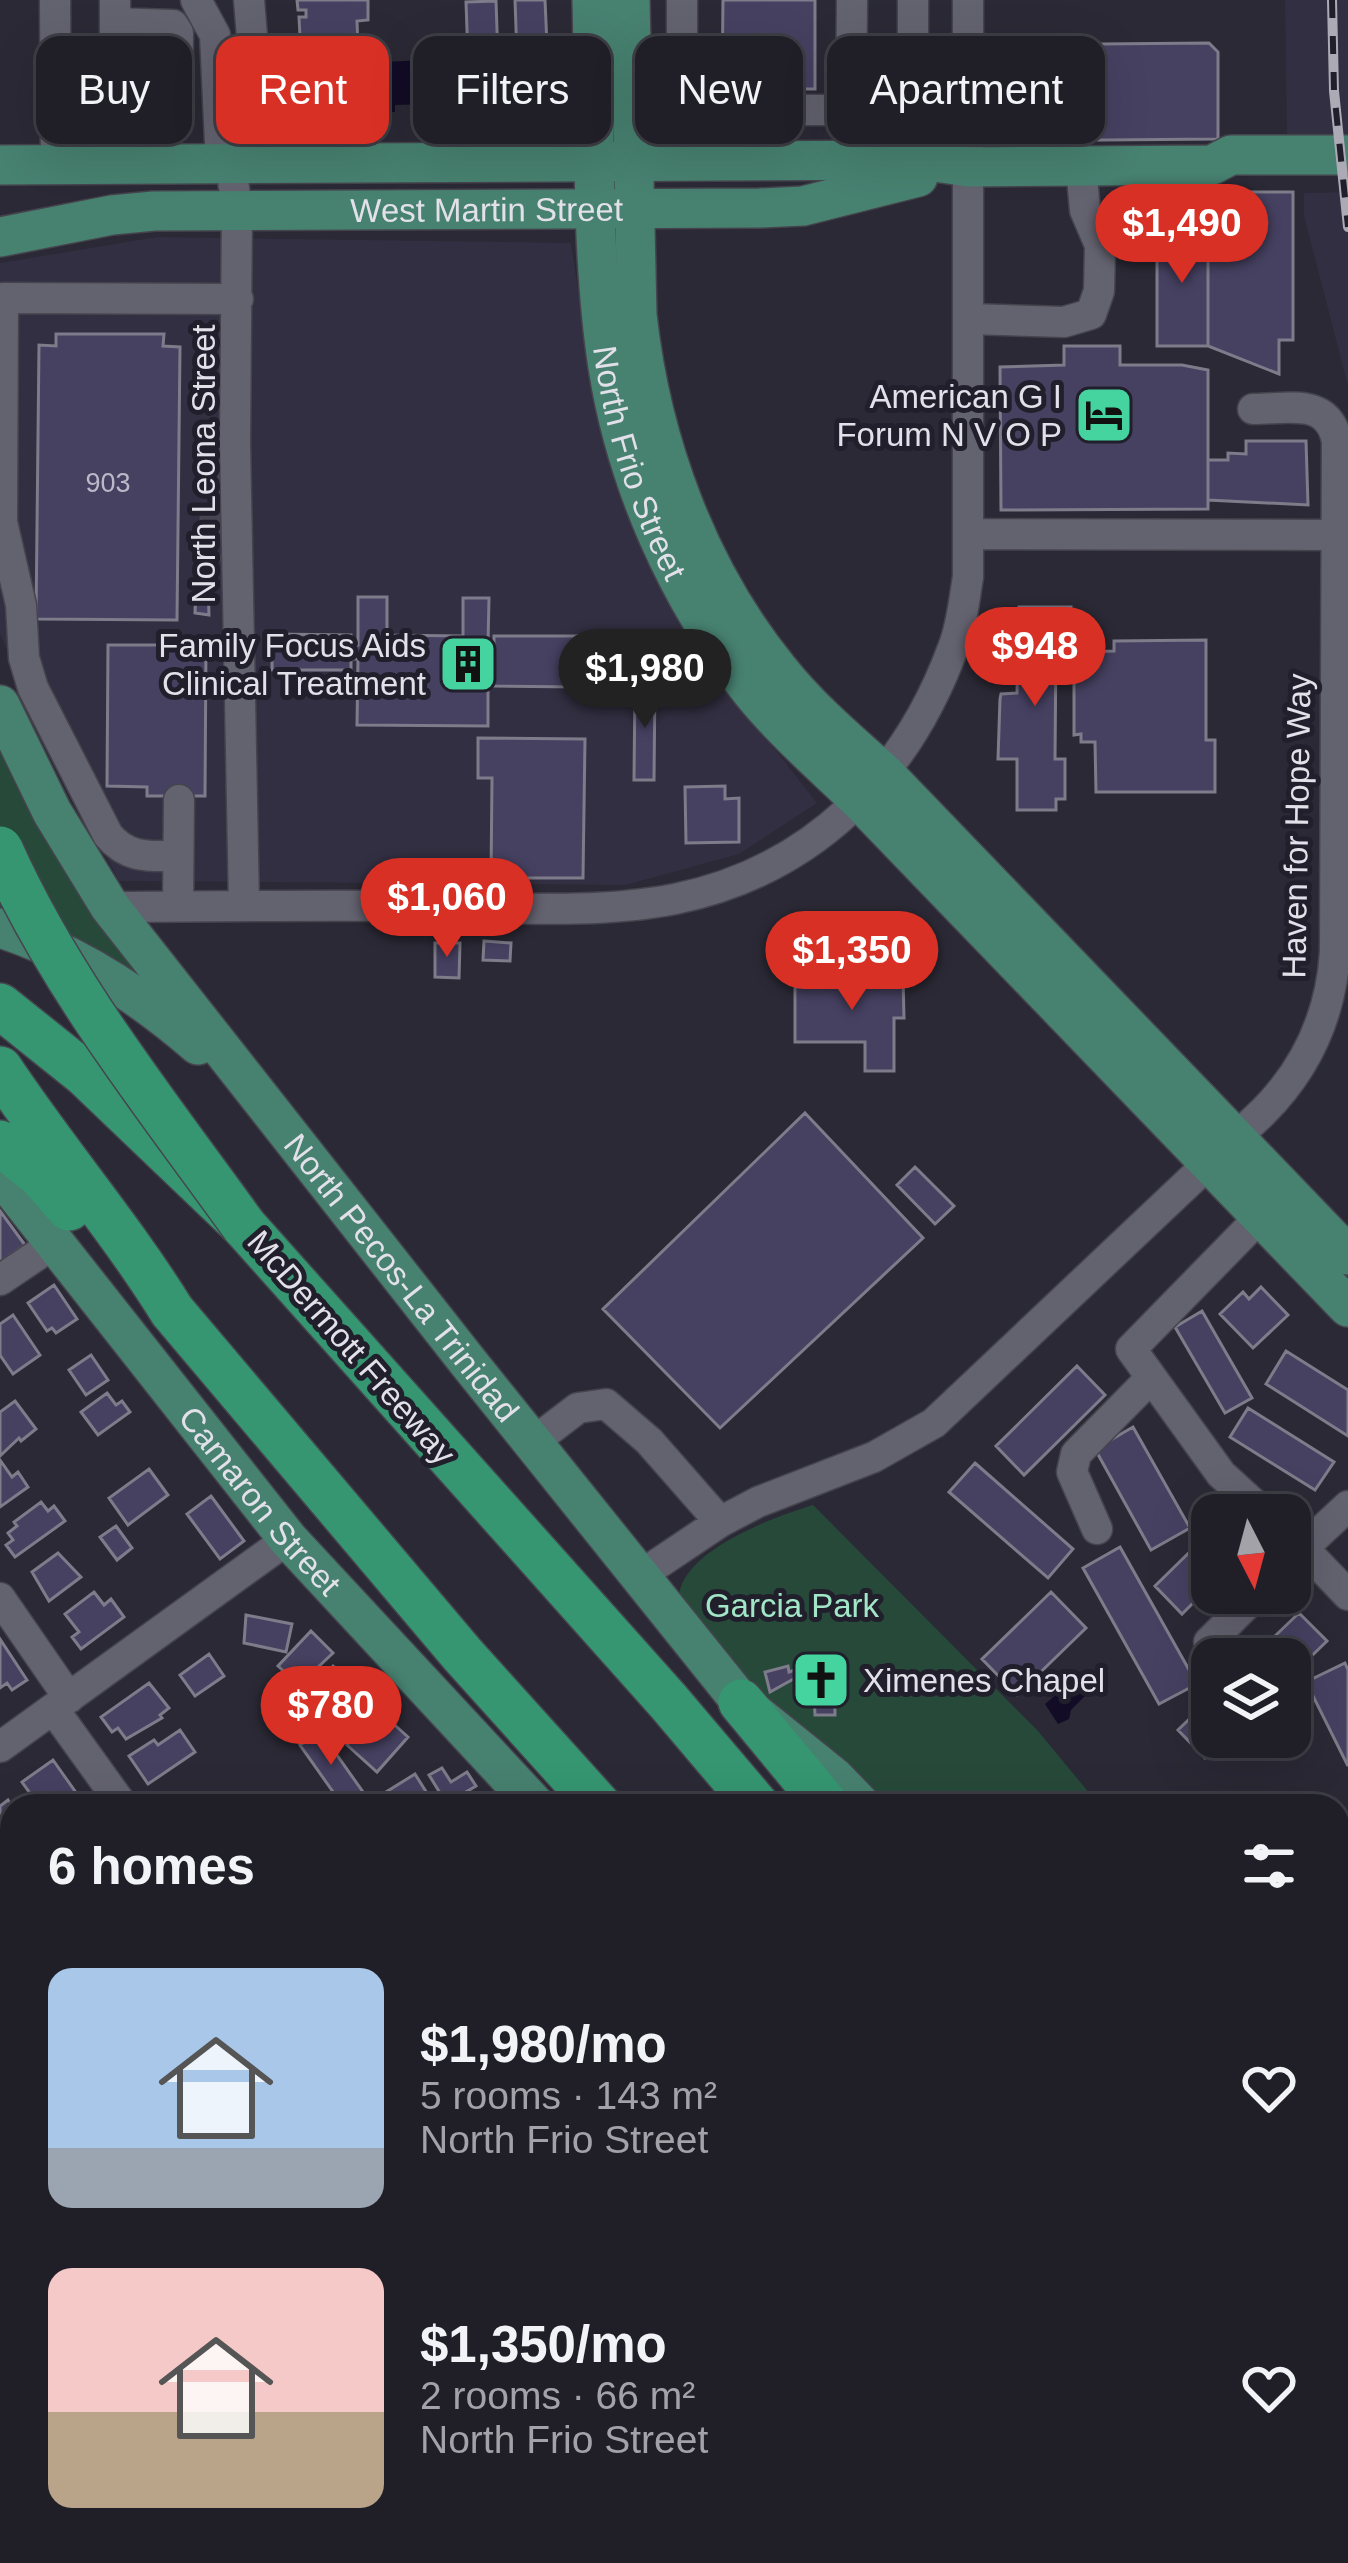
<!DOCTYPE html>
<meta charset="utf-8">
<style>
:root{--surface:#201f28;--page:#282730;--text:#f1f3f6;--muted:#a2a2a8;--line:#3d3d45;--accent:#d93025}
body{margin:0;font-family:Helvetica,sans-serif;background:var(--page);color:var(--text);height:100vh;display:flex;flex-direction:column;font-size:45px;white-space:nowrap}
*{box-sizing:border-box;margin:0}
p{font-size:39px;color:var(--muted)}
.icon{flex:none;width:66px;height:66px;fill:none;stroke:currentColor;stroke-width:2;stroke-linecap:round;stroke-linejoin:round}
.map{position:relative;flex:1;overflow:hidden}
.sheet{position:absolute;left:0px;top:1794px;width:1350px;height:771px;display:flex;flex-direction:column;background:var(--surface);border-radius:36px 36px 0 0;box-shadow:0 12px 48px #0002,0 0 0 3px var(--line)}
.sheet>*{flex:none}
.hud{position:absolute;left:36px;top:36px;width:1278px;height:108px;display:flex;gap:24px}
.needle{width:78px;rotate:174deg}
.buttons{position:absolute;left:1191px;top:1494px;display:grid;gap:24px}
.buttons a{display:grid;place-items:center;width:120px;height:120px;border-radius:24px;background:var(--surface);box-shadow:0 12px 48px #0002,0 0 0 3px var(--line);font-size:60px}
.price{position:absolute;translate:-50% -102px;padding:0 27px;border-radius:42px;background:var(--accent);color:#fff;font-size:39px;line-height:78px;filter:drop-shadow(0 3px 6px #0008)}
.price::after{content:'';position:absolute;left:50%;top:72px;width:36px;height:27px;margin-left:-18px;background:inherit;clip-path:polygon(0 0,100% 0,50% 100%)}
.price.current{background:#222;color:#fff}
ul{padding:0;list-style:none}
li{display:flex;align-items:center;gap:36px;height:300px;padding:0 48px}
li span{display:grid;place-items:center;flex:none;width:336px;height:240px;border-radius:24px;color:#555}
li>.icon{margin-inline-start:auto}
span .icon{width:144px;height:144px;fill:#fffc;stroke-width:1}
li b{font-size:51px}
h2{display:flex;justify-content:space-between;align-items:center;height:144px;padding:0 48px;font-size:51px}
.tag{padding:0 42px;border-radius:24px;background:var(--surface);box-shadow:0 12px 48px #0002,0 0 0 3px var(--line);font-size:42px;line-height:108px}
.tag.current{background:var(--accent);color:#fff}
.map>svg:first-child{display:block}
</style>
<div class="map">
<svg width="1348" height="2563" viewBox="0 0 1348 2563">
<rect width="100%" height="100%" fill="#2a2935"/>
<path fill="#312f41" d="M 1285,0 L 1348,0 L 1348,138 L 1287,139 Z
M 1348,192 L 1348,386 L 1304,216 L 1304,193 Z
M 157,237 L 571,243 L 592,382 L 616,483 L 685,635 L 817,803 L 739,854 L 626,885 L 119,881 L 51,748 L 0,634 L 0,263 Z"/>
<path fill="#27493a" d="M 0,743 L 182,1013 L 0,917 Z
M 813,1505 L 1038,1731 L 1100,1806 L 875,1806 L 761,1696 L 679,1596 C 683,1550 774,1517 813,1505 Z
M 1338,2304 L 1348,2329 L 1348,2563 L 1332,2563 L 1327,2553 L 1338,2553 Z"/>
<path fill="#120c27" d="M 427,60 L 426,90 L 429,91 L 430,104 L 395,105 L 395,112 L 385,112 L 382,62 Z
M 1076,1678 L 1083,1678 L 1090,1691 L 1071,1710 L 1069,1719 L 1058,1724 L 1045,1704 Z"/>
<path fill="#464161" stroke="#7e7c8a" stroke-width="3" d="M 297,0 L 368,0 L 368,20 L 357,21 L 358,47 L 339,47 L 339,54 L 301,57 L 299,17 L 306,17 L 306,10 L 298,10 Z
M 515,0 L 545,0 L 550,113 L 470,116 L 466,2 L 496,1 L 499,86 L 518,85 Z
M 723,0 L 815,0 L 815,89 L 722,89 Z
M 1209,43 L 1218,52 L 1218,139 L 1000,141 L 999,45 Z
M 283,87 L 320,87 L 321,121 L 283,122 Z
M 1208,192 L 1293,192 L 1293,340 L 1279,340 L 1279,374 L 1208,346 Z
M 1157,226 L 1208,226 L 1208,346 L 1157,346 Z
M 56,334 L 164,334 L 163,346 L 180,347 L 177,620 L 36,619 L 39,345 L 56,346 Z
M 1064,346 L 1120,346 L 1120,365 L 1182,365 L 1208,370 L 1208,509 L 1001,510 L 1000,367 L 1064,365 Z
M 1246,441 L 1306,441 L 1308,505 L 1208,500 L 1208,460 L 1228,460 L 1228,453 L 1246,454 Z
M 208,585 L 209,615 L 195,613 L 196,586 Z
M 358,597 L 387,597 L 387,635 L 463,636 L 463,598 L 489,598 L 488,645 L 494,646 L 494,636 L 578,636 L 578,687 L 494,686 L 494,675 L 488,675 L 488,726 L 357,725 L 358,659 L 351,659 L 351,670 L 272,670 L 272,634 L 351,635 L 351,645 L 358,645 Z
M 1019,607 L 1071,607 L 1070,643 L 1056,643 L 1055,759 L 1065,759 L 1065,799 L 1056,799 L 1056,810 L 1017,810 L 1017,759 L 998,759 L 1000,699 L 1001,694 L 1017,693 Z
M 1206,640 L 1206,740 L 1215,740 L 1215,792 L 1096,792 L 1095,742 L 1081,742 L 1081,734 L 1074,735 L 1074,658 L 1081,658 L 1081,652 L 1114,651 L 1114,641 Z
M 108,645 L 206,645 L 205,796 L 147,796 L 147,787 L 107,786 Z
M 635,682 L 655,682 L 654,780 L 634,780 Z
M 478,738 L 585,739 L 583,878 L 491,878 L 492,778 L 478,778 Z
M 725,786 L 725,799 L 739,798 L 739,842 L 686,843 L 685,787 Z
M 484,941 L 511,943 L 510,961 L 483,960 Z
M 435,943 L 460,943 L 459,978 L 435,977 Z
M 819,970 L 876,970 L 876,976 L 903,977 L 904,1018 L 894,1018 L 894,1071 L 865,1071 L 865,1042 L 795,1042 L 795,987 L 819,987 Z
M 805,1113 L 923,1238 L 720,1428 L 603,1309 Z
M 915,1167 L 954,1206 L 935,1224 L 897,1185 Z
M 0,1211 L 25,1245 L 0,1262 Z
M 54,1285 L 77,1319 L 56,1333 L 52,1328 L 47,1331 L 28,1303 Z
M 1261,1287 L 1288,1315 L 1253,1348 L 1220,1314 L 1243,1292 L 1249,1299 Z
M 1202,1311 L 1252,1398 L 1225,1413 L 1175,1327 Z
M 13,1315 L 40,1355 L 13,1374 L 0,1355 L 0,1324 Z
M 1286,1351 L 1348,1390 L 1348,1436 L 1266,1384 Z
M 91,1355 L 108,1380 L 86,1395 L 69,1370 Z
M 1077,1366 L 1105,1395 L 1024,1475 L 996,1446 Z
M 107,1393 L 116,1405 L 122,1401 L 130,1412 L 98,1435 L 81,1412 Z
M 15,1401 L 36,1429 L 21,1441 L 19,1438 L 0,1456 L 0,1412 Z
M 1248,1408 L 1334,1462 L 1315,1490 L 1230,1437 Z
M 1133,1427 L 1190,1528 L 1151,1550 L 1095,1449 Z
M 0,1460 L 12,1477 L 18,1472 L 28,1487 L 0,1507 Z
M 975,1463 L 1073,1549 L 1048,1578 L 949,1492 Z
M 149,1469 L 168,1495 L 128,1525 L 109,1498 Z
M 211,1496 L 244,1541 L 220,1559 L 187,1514 Z
M 41,1502 L 48,1511 L 54,1506 L 65,1521 L 15,1557 L 6,1545 L 13,1540 L 8,1533 L 17,1526 L 14,1522 Z
M 116,1526 L 132,1548 L 117,1560 L 100,1537 Z
M 1212,1530 L 1212,1584 L 1182,1614 L 1155,1586 Z
M 1120,1547 L 1197,1684 L 1159,1704 L 1083,1568 Z
M 58,1553 L 81,1577 L 49,1601 L 32,1572 Z
M 94,1592 L 104,1605 L 111,1599 L 124,1617 L 81,1649 L 72,1637 L 79,1632 L 65,1614 Z
M 1051,1592 L 1086,1628 L 1017,1695 L 982,1659 Z
M 1299,1613 L 1327,1641 L 1290,1677 L 1290,1659 L 1251,1659 Z
M 246,1615 L 292,1624 L 286,1652 L 244,1643 Z
M 311,1631 L 333,1653 L 299,1685 L 278,1666 Z
M 0,1639 L 27,1680 L 12,1690 L 7,1683 L 0,1688 Z
M 209,1654 L 224,1676 L 195,1696 L 180,1675 Z
M 1345,1663 L 1348,1670 L 1348,1766 L 1306,1682 Z
M 333,1666 L 364,1691 L 346,1712 L 315,1687 Z
M 788,1666 L 789,1672 L 795,1670 L 797,1677 L 770,1692 L 765,1672 Z
M 834,1666 L 835,1715 L 815,1715 L 814,1694 L 809,1694 L 808,1667 Z
M 149,1683 L 169,1708 L 160,1715 L 162,1718 L 126,1739 L 118,1728 L 112,1732 L 101,1717 Z
M 1212,1697 L 1212,1737 L 1227,1737 L 1205,1758 L 1178,1730 Z
M 378,1710 L 408,1737 L 377,1772 L 347,1745 Z
M 180,1730 L 195,1752 L 148,1784 L 129,1756 L 154,1740 L 158,1745 Z
M 320,1731 L 363,1792 L 343,1806 L 300,1745 Z
M 53,1760 L 77,1794 L 61,1806 L 34,1806 L 37,1803 L 22,1782 Z
M 442,1768 L 451,1782 L 467,1772 L 476,1786 L 459,1796 L 463,1802 L 456,1806 L 448,1806 L 429,1775 Z
M 415,1774 L 435,1806 L 395,1806 L 386,1792 Z
M 8,1800 L 12,1806 L 12,1862 L 0,1845 L 0,1806 Z
M 1338,1821 L 1348,1822 L 1348,1866 L 1338,1865 Z
M 1340,1946 L 1348,1946 L 1348,1992 L 1340,1993 Z
M 0,2013 L 12,2029 L 12,2037 L 0,2046 Z
M 1338,2029 L 1348,2029 L 1348,2093 L 1338,2093 Z
M 12,2098 L 12,2129 L 0,2117 L 0,2110 Z
M 12,2327 L 12,2369 L 0,2379 L 0,2348 L 8,2342 L 2,2335 Z
M 239,2553 L 300,2553 L 289,2563 L 248,2563 Z
M 532,2553 L 601,2553 L 588,2563 L 540,2563 Z"/>
<g fill="none" stroke-linecap="round" stroke-linejoin="round">
<path stroke="#464550" stroke-width="30" stroke-dasharray="30 15" stroke-linecap="butt" d="M 216,465 L 213,474 L 216,562"/>
<g stroke="#45444d" stroke-width="33">
<path id="minor" d="M 55,0 L 56,166
M 115,0 L 115,107
M 196,0 L 215,35 L 220,143 L 231,166 L 237,210 L 235,442 L 244,905
M 682,0 L 682,110 L 851,110 L 852,0
M 115,23 L 173,25 L 178,33 L 177,108
M 217,62 L 254,60 L 249,0
M 851,110 L 889,109 L 907,103 L 913,68 L 913,0
M 969,319 L 1064,322 L 1091,314 L 1099,291 L 1100,245 L 1085,210 L 1081,166
M 969,534 L 1335,535
M 178,856 C 149,856 128,859 108,835 L 33,688 L 24,658 L 21,605 L 2,522 L 3,298 L 238,299
M 178,906 L 179,800
M 110,907 C 214,906 317,905 420,906 C 504,907 593,915 675,899 C 812,871 906,776 953,648 C 962,626 964,600 968,577 L 968,0
M 1260,1217 L 1131,1349 L 1221,1474 L 1266,1515
M 0,1280 L 55,1243
M 532,1443 L 578,1408 L 606,1404 L 649,1441 L 720,1522
M 1097,1529 L 1072,1472 L 1076,1454 L 1150,1379
M 1290,1536 L 1303,1548 L 1348,1506
M 1290,1561 L 1303,1548 L 1348,1595
M 641,1575 L 720,1522 L 758,1502 L 874,1457 L 934,1423 L 1263,1112 C 1308,1067 1331,1014 1335,952 L 1337,441 C 1328,397 1289,409 1253,409
M 0,1598 L 69,1698
M 1209,1642 L 1258,1593
M 54,1710 L 123,1806
M 0,1747 L 288,1539
M 1338,1914 L 1348,1915
M 1338,2138 L 1348,2138
M 1338,2252 L 1348,2274
M 0,2286 L 12,2276
M 0,2403 L 12,2414
M 177,2553 L 189,2563
M 320,2563 L 332,2553"/>
</g>
<g stroke="#45444d" stroke-width="42">
<g id="major">
<path id="s1" d="M 592,0 C 595,117 590,252 608,367 C 626,482 678,600 751,691 C 784,732 824,766 861,802 L 1348,1307"/>
<path d="M 630,0 L 637,315 C 651,442 698,571 779,670 C 810,709 848,741 885,774 L 1348,1255"/>
<path d="M 0,165 L 921,160 L 969,167 L 1212,165 L 1231,155 L 1348,155"/>
<path id="s2" d="M 0,237 L 112,215 L 154,211 L 760,208 L 803,206 L 918,177"/>
<path id="s3" d="M 0,705 L 52,812 L 110,907 L 468,1362 L 741,1702 L 835,1778 L 862,1806"/>
<path d="M 0,928 C 75,952 139,994 198,1045"/>
<path id="s4" d="M 0,1179 L 12,1189 L 288,1539 L 536,1806"/>
<path d="M 0,2170 L 12,2177"/>
<path d="M 457,2553 L 465,2563"/>
<path d="M 1309,2553 L 1313,2563"/>
</g>
</g>
<g stroke="#45444d" stroke-width="48">
<path id="highway" d="M 0,1006 L 85,1074 L 244,1226 L 668,1701 L 757,1806
M 0,1069 C 55,1152 120,1227 172,1311 L 462,1654 L 599,1806
M 0,1143 L 40,1175 L 69,1208
M 741,1702 L 827,1806
M 991,2553 L 996,2563
M 1076,2553 L 1081,2563
M 1175,2553 L 1179,2563
M 1210,2553 L 1216,2563
M 1255,2553 L 1263,2563"/>
</g>
<use href="#minor" stroke="#63626f" stroke-width="30"/>
<use href="#major" stroke="#478170" stroke-width="39"/>
<use href="#highway" stroke="#359671" stroke-width="45"/>
<g stroke="#acabb5" stroke-width="10">
<path id="rail" d="M 1332,0 L 1334,91 L 1348,227"/>
</g>
<use href="#rail" stroke="#211f2b" stroke-width="6" stroke-dasharray="18" stroke-linecap="butt"/>
<g stroke="#45444d" stroke-width="48" stroke-linecap="butt">
<path id="highway-bridge" d="M 0,849 C 61,986 157,1105 244,1226"/>
</g>
<use href="#highway-bridge" stroke="#359671" stroke-width="45"/>
</g>
<defs>
<g id="hotel-square" transform="scale(3)"><rect x="-9" y="-9" width="18" height="18" rx="4" fill="#45d49f" stroke="#211f2b"/><path d="M-6-4.5h1.5V1H6V5H4.5V3h-9V5H-6ZM-4 0a1.8 1.8 0 1 1 3.6 0ZM.5 0V-2.5h3Q6-2.5 6 0Z" fill="#111"/></g>
<g id="building-square" transform="scale(3)"><rect x="-9" y="-9" width="18" height="18" rx="4" fill="#45d49f" stroke="#211f2b"/><path d="M-4-6H4V6H1V3H-1V6H-4ZM-2.5-4.3h1.7v1.8h-1.7ZM.8-4.3h1.7v1.8H.8ZM-2.5-1h1.7V.8h-1.7ZM.8-1h1.7V.8H.8Z" fill="#111"/></g>
<g id="church-square" transform="scale(3)"><rect x="-9" y="-9" width="18" height="18" rx="4" fill="#45d49f" stroke="#211f2b"/><path d="M-1.2-6h2.4v3.5h3.3v2.4h-3.3V6h-2.4V-.1h-3.3v-2.4h3.3Z" fill="#111"/></g>
</defs>
<g fill-rule="evenodd">
<use href="#hotel-square" x="1104" y="415"/>
<use href="#building-square" x="468" y="664"/>
<use href="#church-square" x="821" y="1680"/>
</g>
<g text-anchor="middle" stroke-width="10" stroke-linejoin="round" paint-order="stroke">
<g font-size="27" fill="#bbb9c7">
<text x="108" y="492">903</text>
</g>
<g font-size="33" fill="#e2e1e9" stroke="#211f2b">
<text dy="12" stroke="none"><textPath href="#s2" startOffset="489">West Martin Street</textPath></text>
<text dy="12" stroke="none"><textPath href="#s1" startOffset="468">North Frio Street</textPath></text>
<text transform="translate(203 464) rotate(-90)" y="12">North Leona Street</text>
<text transform="translate(1296 826) rotate(-89)" y="12">Haven for Hope Way</text>
<text dy="12" stroke="none"><textPath href="#s3" startOffset="702">North Pecos-La Trinidad</textPath></text>
<text transform="translate(352 1347) rotate(49)" y="12">McDermott Freeway</text>
<text dy="12" stroke="none"><textPath href="#s4" startOffset="414">Camaron Street</textPath></text>
</g>
<g font-size="33" fill="#e2e1e9" stroke="#211f2b" text-anchor="end">
<text x="1062" y="408">American G I<tspan x="1062" dy="38">Forum N V O P</tspan></text>
<text x="426" y="657">Family Focus Aids<tspan x="426" dy="38">Clinical Treatment</tspan></text>
<text x="863" y="1692" text-anchor="start">Ximenes Chapel</text>
</g>
<g font-size="33" fill="#a1e7c7" stroke="#211f2b">
<text x="792" y="1617">Garcia Park</text>
</g>
</g>
</svg>
<div class="buttons">
<a><svg class="needle" viewBox="-14 -14 28 28"><path d="M0-13l5 13h-10z" fill="#e53935"/><path d="M0 13l5-13h-10z" fill="#a2a2a8"/></svg></a>
<a><svg class="icon" aria-label="layers" viewBox="0 0 24 24"><path d="M12 4l9 5-9 5-9-5zM3 14l9 5 9-5"/></svg></a>
</div>
<b class="price" style="left:1182px;top:286px">$1,490</b>
<b class="price" style="left:1035px;top:709px">$948</b>
<b class="price current" style="left:645px;top:731px">$1,980</b>
<b class="price" style="left:447px;top:960px">$1,060</b>
<b class="price" style="left:852px;top:1013px">$1,350</b>
<b class="price" style="left:331px;top:1768px">$780</b>
<div class="hud">
<a class="tag">Buy</a>
<a class="tag current">Rent</a>
<a class="tag">Filters</a>
<a class="tag">New</a>
<a class="tag">Apartment</a>
</div>
<section class="sheet">
<h2>6 homes<svg class="icon" aria-label="filters" viewBox="0 0 24 24"><path d="M4 7h16M4 17h16"/><circle cx="9" cy="7" r="2"/><circle cx="15" cy="17" r="2"/></svg></h2>
<ul>
<li><span style="background:linear-gradient(#a9c7e8 75%,#9aa5b1 0)"><svg class="icon" aria-label="home" viewBox="0 0 24 24"><path d="M3 11l9-7 9 7M6 9v11h12V9"/></svg></span><div><b>$1,980/mo</b><p>5 rooms · 143 m²</p><p>North Frio Street</p></div><svg class="icon" aria-label="heart" viewBox="0 0 24 24"><path d="M12 20l-8-8c-3-5 5-10 8-4 3-6 11-1 8 4z"/></svg></li>
<li><span style="background:linear-gradient(#f6c9c9 60%,#b9a48a 0)"><svg class="icon" aria-label="home" viewBox="0 0 24 24"><path d="M3 11l9-7 9 7M6 9v11h12V9"/></svg></span><div><b>$1,350/mo</b><p>2 rooms · 66 m²</p><p>North Frio Street</p></div><svg class="icon" aria-label="heart" viewBox="0 0 24 24"><path d="M12 20l-8-8c-3-5 5-10 8-4 3-6 11-1 8 4z"/></svg></li>
</ul>
</section>
</div>
